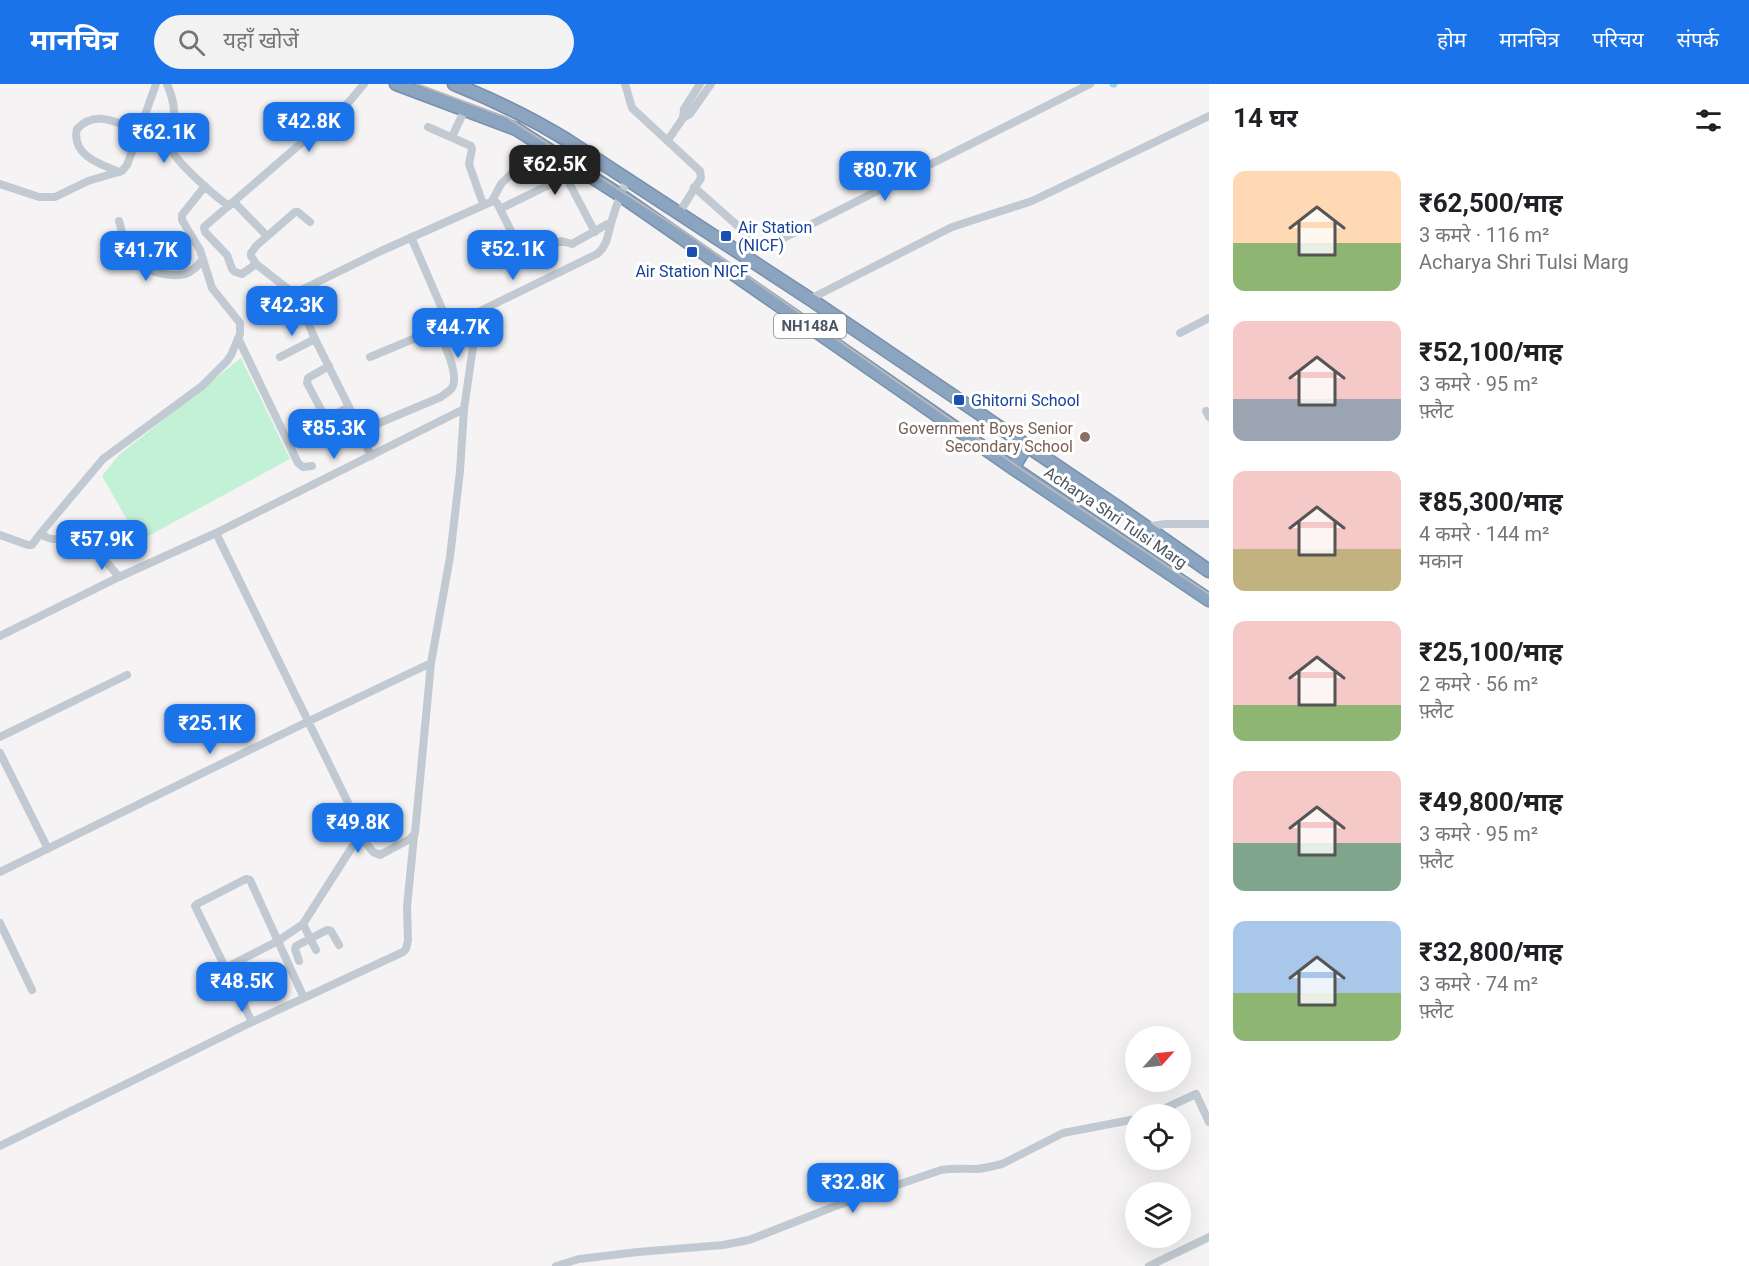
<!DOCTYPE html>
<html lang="hi">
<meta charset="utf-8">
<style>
:root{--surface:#fff;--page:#f2f2f2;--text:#202124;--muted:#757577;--accent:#1a73e8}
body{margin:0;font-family:Roboto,"Noto Sans Devanagari",sans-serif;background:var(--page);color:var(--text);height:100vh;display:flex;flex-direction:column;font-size:22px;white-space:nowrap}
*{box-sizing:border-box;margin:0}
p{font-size:20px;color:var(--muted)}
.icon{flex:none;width:33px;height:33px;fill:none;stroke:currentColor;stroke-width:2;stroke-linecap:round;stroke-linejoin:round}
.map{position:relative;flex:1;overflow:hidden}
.details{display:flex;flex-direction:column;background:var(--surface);width:540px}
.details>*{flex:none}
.needle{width:39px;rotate:63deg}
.buttons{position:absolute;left:1125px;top:942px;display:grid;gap:12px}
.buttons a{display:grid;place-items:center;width:66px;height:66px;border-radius:50%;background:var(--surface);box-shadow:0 6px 24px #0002;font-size:30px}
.price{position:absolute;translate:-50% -51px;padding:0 14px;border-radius:12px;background:var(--accent);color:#fff;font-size:20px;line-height:39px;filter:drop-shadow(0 2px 3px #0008)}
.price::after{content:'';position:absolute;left:50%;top:36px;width:18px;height:14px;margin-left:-9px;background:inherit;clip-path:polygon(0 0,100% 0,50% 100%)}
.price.current{background:#222;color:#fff}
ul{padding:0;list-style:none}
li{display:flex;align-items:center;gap:18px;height:150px;padding:0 24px}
li span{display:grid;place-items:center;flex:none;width:168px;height:120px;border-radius:12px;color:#555}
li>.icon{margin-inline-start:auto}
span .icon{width:72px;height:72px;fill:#fffc;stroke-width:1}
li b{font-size:26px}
h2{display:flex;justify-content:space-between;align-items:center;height:72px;padding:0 24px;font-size:26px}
header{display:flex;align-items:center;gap:36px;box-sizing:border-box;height:84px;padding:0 30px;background:var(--accent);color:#fff}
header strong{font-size:28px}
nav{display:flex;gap:33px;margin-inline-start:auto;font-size:21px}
.search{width:420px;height:54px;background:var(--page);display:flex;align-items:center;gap:15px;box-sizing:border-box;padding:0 21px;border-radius:33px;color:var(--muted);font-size:22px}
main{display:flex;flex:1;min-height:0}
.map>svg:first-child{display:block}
</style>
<header>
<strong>मानचित्र</strong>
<div class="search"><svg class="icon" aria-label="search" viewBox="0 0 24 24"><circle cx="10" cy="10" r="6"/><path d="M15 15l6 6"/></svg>यहाँ खोजें</div>
<nav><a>होम</a><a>मानचित्र</a><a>परिचय</a><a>संपर्क</a></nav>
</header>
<main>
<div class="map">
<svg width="1209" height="1182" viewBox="0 0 1209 1182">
<rect width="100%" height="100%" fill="#f5f3f3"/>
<path fill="#c3f1d5" d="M 241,274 L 290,375 L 139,457 L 102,392 L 119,371 Z"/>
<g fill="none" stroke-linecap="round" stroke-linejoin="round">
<path stroke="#90daee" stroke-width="7" d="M 1113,0 L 1114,0"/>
<g stroke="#7690ad" stroke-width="15">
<path id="highway" d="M 396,0 L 516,45 L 620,111 L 1013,384 L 1209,516
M 454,0 C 494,16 531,34 567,56 L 810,215 L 1119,424 L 1209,487
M 1013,384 L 1027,361"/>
</g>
<path stroke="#c1cad2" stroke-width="8" d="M 167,0 C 172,12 176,24 173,36 C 172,43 169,52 169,59 C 169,73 216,113 229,122
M 625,0 L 632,24 L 700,87 L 701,94 L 679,129
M 683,34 L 684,25 L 700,0
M 428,43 L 471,62 L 472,65 L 469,80 L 483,120
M 452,53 L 465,25
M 668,56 L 683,34 L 690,30 L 711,0
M 119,88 C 100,80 71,71 77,45 C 95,25 117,39 139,46
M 0,100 L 39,113 L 55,113 L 88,97 L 122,87 L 127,81 L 130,73 L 156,0
M 694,103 L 757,159 L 762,162 L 768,162 L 1090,0
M 492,117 L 501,100 L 518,83
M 234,118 L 267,152
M 500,125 L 565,93 L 567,95 L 595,148
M 119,137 C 122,147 126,168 133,176 C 142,187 172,194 185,190 C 193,188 198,181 203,175
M 310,138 L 298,128 L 295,128 L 256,162 L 251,169 L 251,172 L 256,180 L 297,212 L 315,255 L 349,323 L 371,372
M 411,153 L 449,241
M 256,180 L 242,190 L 235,188 L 232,185 L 227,171 L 205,148 L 204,143 L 349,18 L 364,0
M 295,209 L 381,167 L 493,117 L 497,119 L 513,151 L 517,153 L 528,153 L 536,166 L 539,167 L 561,157 L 572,160 L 611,138
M 810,215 L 952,143 L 1032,117 L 1209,32
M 1180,249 L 1209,234
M 238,254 L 298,379 L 303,383 L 312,382
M 280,273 L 315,255
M 370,273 L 478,228 L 597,170 C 608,162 608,148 612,136 C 616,122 621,108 628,95
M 329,282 L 308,294 L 307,299 L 325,333 L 329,333 L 349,323
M 1206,327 L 1209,333
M 360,347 L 441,313 C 444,310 449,308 452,304 C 460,290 443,259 438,245
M 1146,443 L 1165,440 L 1209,440
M 216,449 L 357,737 L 358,749 L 354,760 L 303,840 L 278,857 L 225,884
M 40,450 L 103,375 L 202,302 L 227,277 L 231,271 L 240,250 L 240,239 L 212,204 L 200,166 L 182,136 L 182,131 L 205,102
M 0,451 L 28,461 L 32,461 L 40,450 C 44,452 49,455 53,455 C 60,456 65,452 72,453 C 88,457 109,480 119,493
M 0,552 L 119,493 L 216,449 L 464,325
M 0,653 L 127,591
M 0,669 L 48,765
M 358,749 L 373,768 L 380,771 L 410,755 L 415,749 L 431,579 L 450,473 L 460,387 L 464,325 L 478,228
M 0,788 L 307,638 L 431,579
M 0,839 L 32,906
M 303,840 L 316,866
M 299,877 L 295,865 L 296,862 L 327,846 L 331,847 L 339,861
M 252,938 L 195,822 L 197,820 L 246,795 L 250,796 L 304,914
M 1153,1030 L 1196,1010 L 1209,1038
M 0,1062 L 252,938 L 403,868 L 406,865 L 408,856 L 407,823 L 414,752
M 556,1182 L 579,1175 L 638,1168 L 723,1161 L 749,1156 L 833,1123 L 941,1086 C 953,1084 965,1085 977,1085 C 986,1084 994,1082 1002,1080 L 1063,1049 L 1136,1035
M 1149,1182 L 1209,1153"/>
<use href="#highway" stroke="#8ba5c1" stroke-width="12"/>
<path stroke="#b5b8bd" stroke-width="2" d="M 417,0 L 508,34 L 685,148 L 1027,389 L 1209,510"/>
</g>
<g fill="#1a4fb4" stroke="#fff" stroke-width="2">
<rect x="720" y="146" width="12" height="12" rx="3"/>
<rect x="686" y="162" width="12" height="12" rx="3"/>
<rect x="953" y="310" width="12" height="12" rx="3"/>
</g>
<circle fill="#8d6e63" stroke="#fff" stroke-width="2" cx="1085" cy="353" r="6"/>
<g text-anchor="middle" stroke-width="6" stroke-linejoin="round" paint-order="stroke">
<rect fill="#fff" stroke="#808990" stroke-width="1.5" x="774" y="230" width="72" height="24" rx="4.5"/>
<g font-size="15" font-weight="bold" fill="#4a5661">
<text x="810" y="247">NH148A</text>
</g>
<g font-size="16" fill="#164399" stroke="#fff" text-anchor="start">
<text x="738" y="149">Air Station<tspan x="738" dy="18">(NICF)</tspan></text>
<text x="692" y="193" text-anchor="middle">Air Station NICF</text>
<text x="971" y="322">Ghitorni School</text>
</g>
<g font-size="16" fill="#785e54" stroke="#fff" text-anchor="end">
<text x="1073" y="350">Government Boys Senior<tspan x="1073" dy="18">Secondary School</tspan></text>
</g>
<g font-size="16" fill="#4a5661" stroke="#fff">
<text transform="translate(1116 433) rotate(34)" y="6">Acharya Shri Tulsi Marg</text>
</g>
</g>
</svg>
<div class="buttons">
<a><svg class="needle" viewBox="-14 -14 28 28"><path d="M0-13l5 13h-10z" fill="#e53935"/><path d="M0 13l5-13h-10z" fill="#757577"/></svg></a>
<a><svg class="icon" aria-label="locate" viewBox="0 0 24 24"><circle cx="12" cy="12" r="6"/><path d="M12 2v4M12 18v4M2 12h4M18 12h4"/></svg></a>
<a><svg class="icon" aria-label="layers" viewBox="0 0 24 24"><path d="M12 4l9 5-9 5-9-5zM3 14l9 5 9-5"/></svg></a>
</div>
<b class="price" style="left:309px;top:69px">₹42.8K</b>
<b class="price" style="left:164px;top:80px">₹62.1K</b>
<b class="price current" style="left:555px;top:112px">₹62.5K</b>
<b class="price" style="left:885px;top:118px">₹80.7K</b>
<b class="price" style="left:513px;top:197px">₹52.1K</b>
<b class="price" style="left:146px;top:198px">₹41.7K</b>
<b class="price" style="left:292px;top:253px">₹42.3K</b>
<b class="price" style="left:458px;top:275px">₹44.7K</b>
<b class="price" style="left:334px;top:376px">₹85.3K</b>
<b class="price" style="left:102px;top:487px">₹57.9K</b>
<b class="price" style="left:210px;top:671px">₹25.1K</b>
<b class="price" style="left:358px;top:770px">₹49.8K</b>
<b class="price" style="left:242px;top:929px">₹48.5K</b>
<b class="price" style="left:853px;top:1130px">₹32.8K</b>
</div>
<section class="details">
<h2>14 घर<svg class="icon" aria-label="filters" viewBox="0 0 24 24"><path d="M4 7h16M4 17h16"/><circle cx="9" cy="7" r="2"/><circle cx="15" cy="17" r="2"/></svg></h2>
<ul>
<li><span style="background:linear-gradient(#ffd9b3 60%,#8fb573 0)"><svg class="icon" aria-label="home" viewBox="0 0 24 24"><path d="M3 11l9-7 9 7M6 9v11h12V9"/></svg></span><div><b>₹62,500/माह</b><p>3 कमरे · 116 m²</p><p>Acharya Shri Tulsi Marg</p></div></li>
<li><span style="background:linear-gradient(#f6c9c9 65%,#9aa5b1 0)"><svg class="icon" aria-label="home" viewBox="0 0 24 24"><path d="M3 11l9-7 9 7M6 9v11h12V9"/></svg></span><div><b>₹52,100/माह</b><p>3 कमरे · 95 m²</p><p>फ़्लैट</p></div></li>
<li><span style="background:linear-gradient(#f6c9c9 65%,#c2b280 0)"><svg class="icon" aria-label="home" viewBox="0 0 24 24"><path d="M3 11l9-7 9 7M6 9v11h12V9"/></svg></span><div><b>₹85,300/माह</b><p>4 कमरे · 144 m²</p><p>मकान</p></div></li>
<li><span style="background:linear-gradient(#f6c9c9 70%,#8fb573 0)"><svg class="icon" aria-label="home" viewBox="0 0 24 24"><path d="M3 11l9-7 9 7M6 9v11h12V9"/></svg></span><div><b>₹25,100/माह</b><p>2 कमरे · 56 m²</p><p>फ़्लैट</p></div></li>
<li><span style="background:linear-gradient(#f6c9c9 60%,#7fa58c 0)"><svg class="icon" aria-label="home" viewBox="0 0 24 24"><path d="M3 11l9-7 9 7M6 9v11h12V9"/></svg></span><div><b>₹49,800/माह</b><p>3 कमरे · 95 m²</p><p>फ़्लैट</p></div></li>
<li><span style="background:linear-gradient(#a9c7e8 60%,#8fb573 0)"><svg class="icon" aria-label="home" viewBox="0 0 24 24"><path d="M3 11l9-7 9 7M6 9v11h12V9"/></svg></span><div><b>₹32,800/माह</b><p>3 कमरे · 74 m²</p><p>फ़्लैट</p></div></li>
</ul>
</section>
</main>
